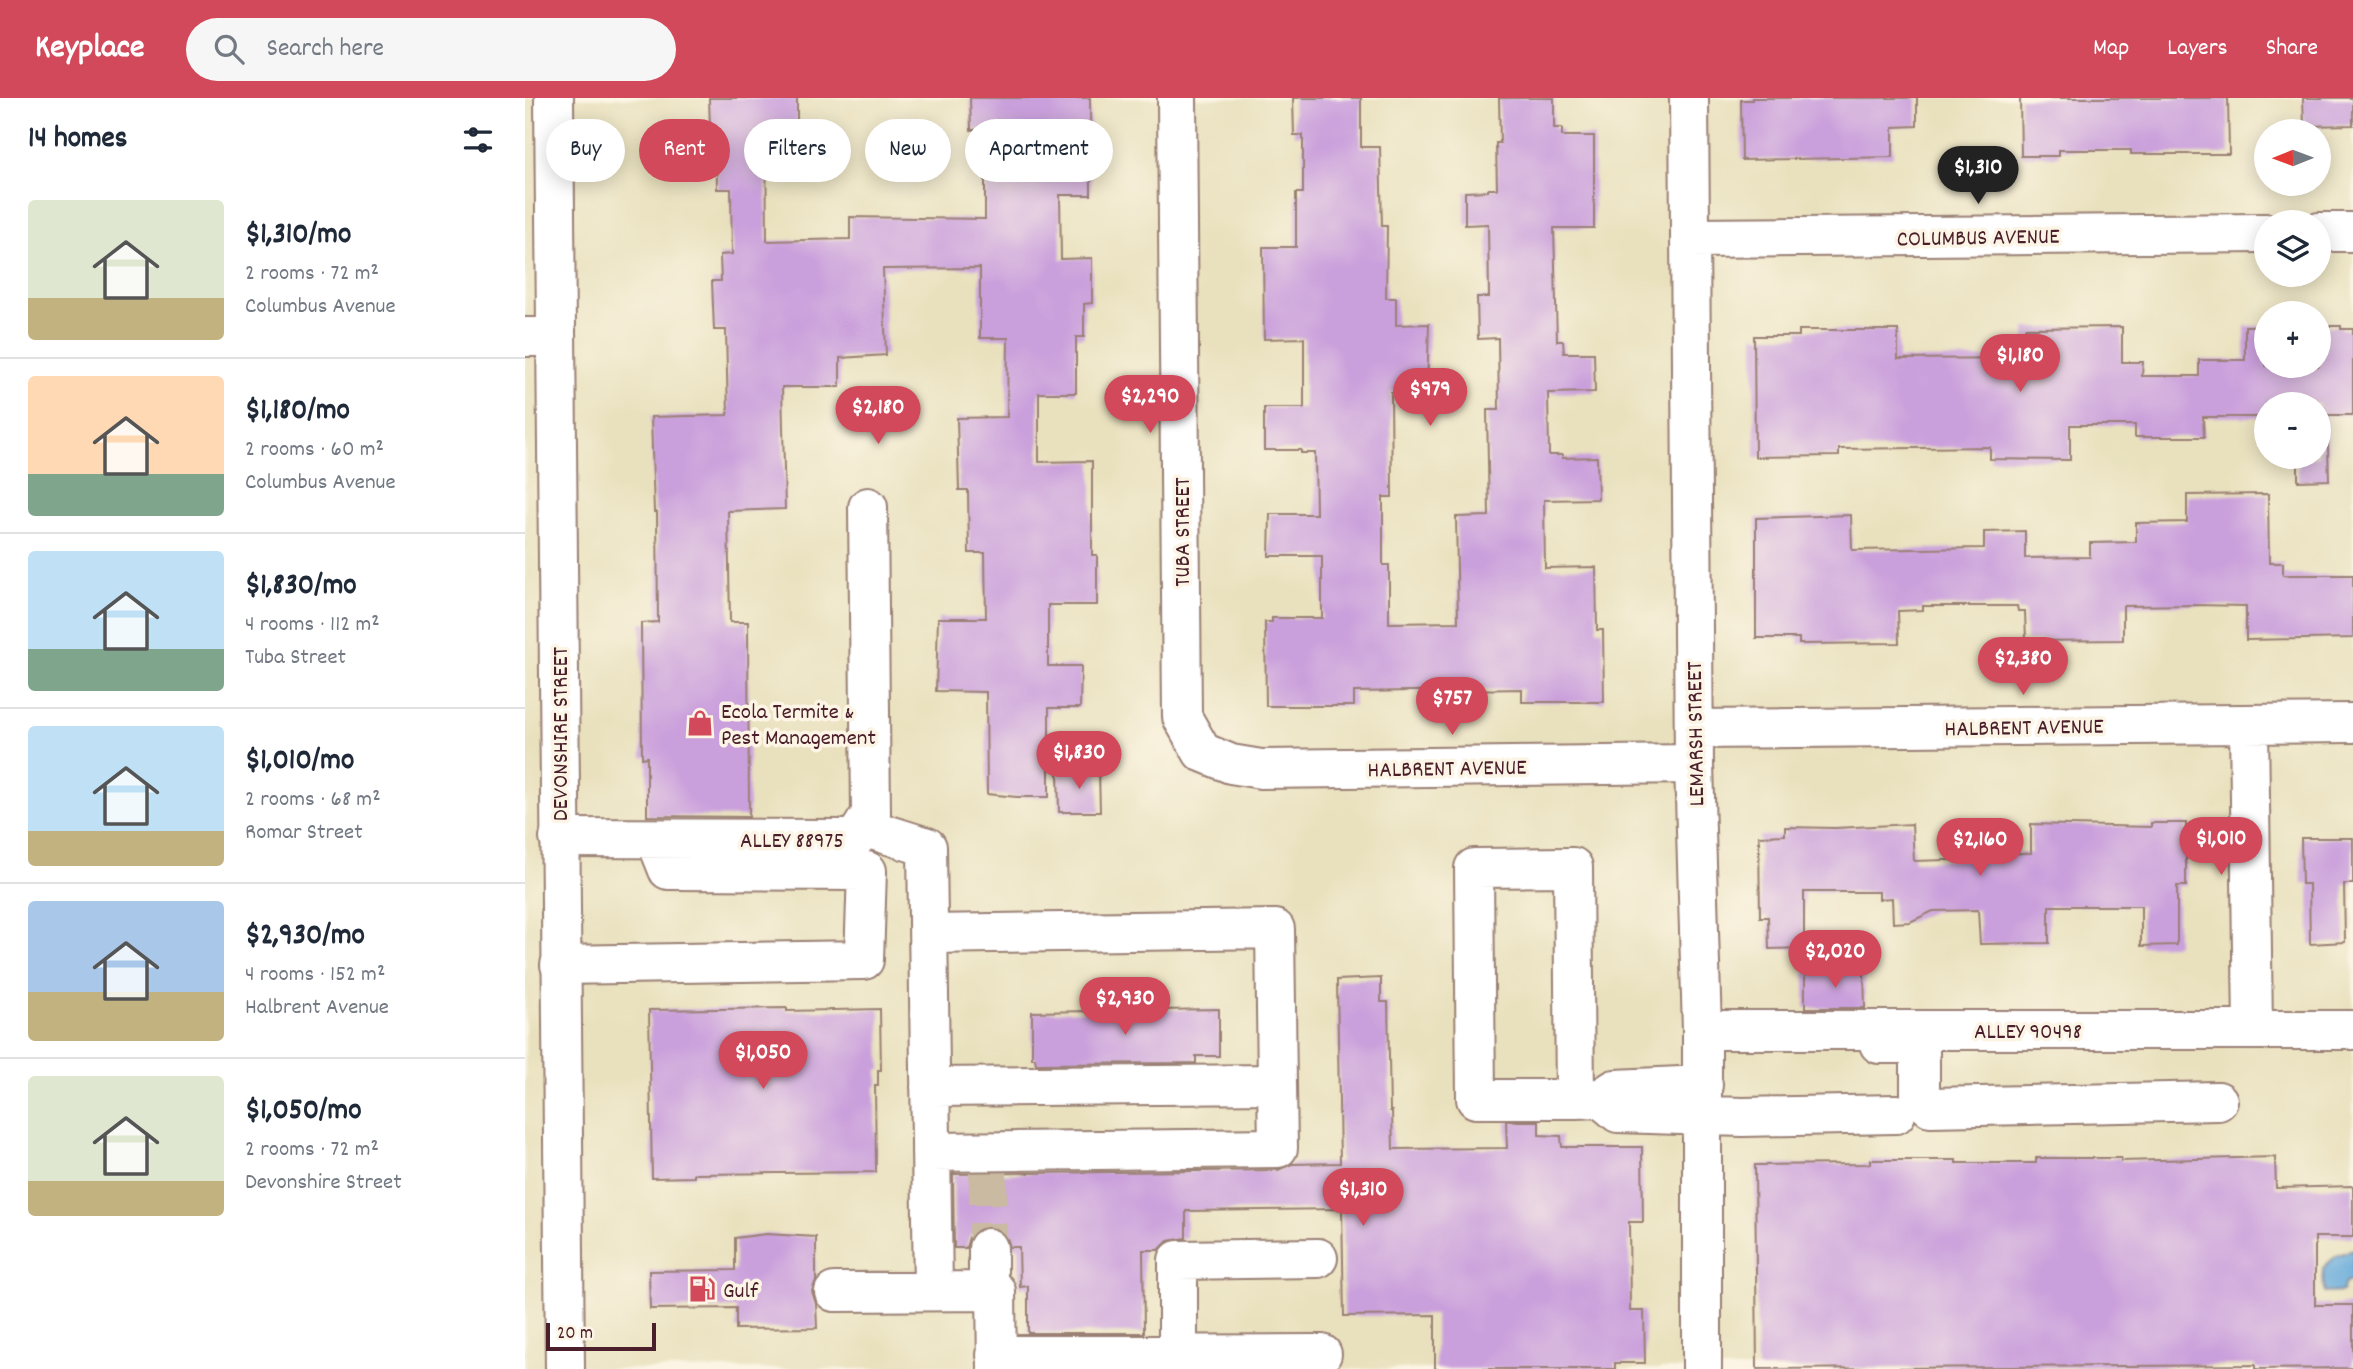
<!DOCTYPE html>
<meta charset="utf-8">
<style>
:root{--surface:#fff;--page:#f6f6f7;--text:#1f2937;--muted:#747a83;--line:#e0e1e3;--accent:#d1495b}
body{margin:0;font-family:Dekko,sans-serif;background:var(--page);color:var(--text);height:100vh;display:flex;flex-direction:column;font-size:26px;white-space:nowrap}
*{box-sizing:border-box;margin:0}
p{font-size:23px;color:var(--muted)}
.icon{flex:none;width:38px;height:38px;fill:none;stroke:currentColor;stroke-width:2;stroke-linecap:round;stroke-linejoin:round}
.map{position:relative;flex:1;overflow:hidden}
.side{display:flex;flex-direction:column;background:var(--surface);width:525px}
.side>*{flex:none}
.guide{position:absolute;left:21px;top:21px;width:665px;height:63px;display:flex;gap:14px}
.needle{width:46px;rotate:269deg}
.buttons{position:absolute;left:1729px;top:21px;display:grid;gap:14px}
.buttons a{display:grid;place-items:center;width:77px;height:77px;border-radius:50%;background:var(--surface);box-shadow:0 4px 18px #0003;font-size:35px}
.scale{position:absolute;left:21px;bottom:18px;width:110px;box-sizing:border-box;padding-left:7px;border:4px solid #4a1f2b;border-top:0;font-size:19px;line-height:24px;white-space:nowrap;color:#4a1f2b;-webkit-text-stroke:5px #fcf5e5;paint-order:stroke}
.price{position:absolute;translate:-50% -60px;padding:0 16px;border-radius:24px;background:var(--accent);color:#fff;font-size:23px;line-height:46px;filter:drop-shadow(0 2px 4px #0008)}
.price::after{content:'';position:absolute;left:50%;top:42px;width:21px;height:16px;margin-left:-10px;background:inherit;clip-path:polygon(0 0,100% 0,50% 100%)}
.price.current{background:#222;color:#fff}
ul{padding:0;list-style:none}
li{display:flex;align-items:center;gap:21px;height:175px;padding:0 28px}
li+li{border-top:2px solid var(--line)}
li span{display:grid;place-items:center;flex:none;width:196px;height:140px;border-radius:7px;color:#555}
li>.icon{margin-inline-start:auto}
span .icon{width:84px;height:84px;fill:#fffc;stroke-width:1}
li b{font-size:30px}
h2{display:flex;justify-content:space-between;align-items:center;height:84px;padding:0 28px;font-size:30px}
.chip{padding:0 24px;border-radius:32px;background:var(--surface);box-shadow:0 4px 18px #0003;font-size:24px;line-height:63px}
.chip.current{background:var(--accent);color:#fff}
header{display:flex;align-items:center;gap:42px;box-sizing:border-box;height:98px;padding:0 35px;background:var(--accent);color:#fff}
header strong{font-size:33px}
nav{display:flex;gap:38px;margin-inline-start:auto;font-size:24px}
.search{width:490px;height:63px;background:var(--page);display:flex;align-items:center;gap:18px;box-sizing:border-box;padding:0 24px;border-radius:38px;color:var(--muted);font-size:26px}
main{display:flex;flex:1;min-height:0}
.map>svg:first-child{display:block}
</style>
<header>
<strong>Keyplace</strong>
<div class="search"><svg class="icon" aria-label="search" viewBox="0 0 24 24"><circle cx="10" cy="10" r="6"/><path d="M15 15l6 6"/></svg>Search here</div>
<nav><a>Map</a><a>Layers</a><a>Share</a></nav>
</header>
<main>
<section class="side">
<h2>14 homes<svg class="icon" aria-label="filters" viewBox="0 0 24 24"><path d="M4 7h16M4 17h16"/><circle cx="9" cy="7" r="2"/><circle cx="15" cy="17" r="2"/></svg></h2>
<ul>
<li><span style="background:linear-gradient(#dfe7d0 70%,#c2b280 0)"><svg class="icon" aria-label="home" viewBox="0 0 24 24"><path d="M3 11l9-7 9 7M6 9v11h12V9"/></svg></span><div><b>$1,310/mo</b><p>2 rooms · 72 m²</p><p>Columbus Avenue</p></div></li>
<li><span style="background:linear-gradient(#ffd9b3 70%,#7fa58c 0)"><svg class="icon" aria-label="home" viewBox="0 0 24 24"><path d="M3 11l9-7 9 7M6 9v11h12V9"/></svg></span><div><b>$1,180/mo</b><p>2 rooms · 60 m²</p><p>Columbus Avenue</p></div></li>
<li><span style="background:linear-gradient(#bfe0f5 70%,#7fa58c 0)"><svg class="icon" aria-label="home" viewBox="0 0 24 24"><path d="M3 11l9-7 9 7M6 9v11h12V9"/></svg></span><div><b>$1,830/mo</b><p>4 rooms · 112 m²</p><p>Tuba Street</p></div></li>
<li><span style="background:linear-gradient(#bfe0f5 75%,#c2b280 0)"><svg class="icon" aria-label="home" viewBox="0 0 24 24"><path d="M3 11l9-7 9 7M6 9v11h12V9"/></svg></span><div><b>$1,010/mo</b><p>2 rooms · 68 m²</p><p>Romar Street</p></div></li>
<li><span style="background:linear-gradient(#a9c7e8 65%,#c2b280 0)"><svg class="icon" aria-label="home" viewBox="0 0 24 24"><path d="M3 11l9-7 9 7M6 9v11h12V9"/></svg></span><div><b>$2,930/mo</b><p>4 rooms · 152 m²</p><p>Halbrent Avenue</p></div></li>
<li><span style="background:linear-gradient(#dfe7d0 75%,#c2b280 0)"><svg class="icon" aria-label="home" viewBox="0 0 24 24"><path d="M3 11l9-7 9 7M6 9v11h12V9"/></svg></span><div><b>$1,050/mo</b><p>2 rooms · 72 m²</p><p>Devonshire Street</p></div></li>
</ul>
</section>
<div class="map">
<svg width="1828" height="1271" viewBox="0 0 1828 1271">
<rect width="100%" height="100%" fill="#fcf5e5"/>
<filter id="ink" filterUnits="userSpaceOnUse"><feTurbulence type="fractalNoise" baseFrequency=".0143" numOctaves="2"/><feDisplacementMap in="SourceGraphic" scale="14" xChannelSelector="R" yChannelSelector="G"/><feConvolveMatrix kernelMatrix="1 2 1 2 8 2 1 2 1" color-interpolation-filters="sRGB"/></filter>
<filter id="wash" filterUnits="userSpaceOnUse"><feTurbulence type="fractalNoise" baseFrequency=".00686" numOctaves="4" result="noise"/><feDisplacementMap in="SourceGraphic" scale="28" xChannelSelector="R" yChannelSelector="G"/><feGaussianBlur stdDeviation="1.57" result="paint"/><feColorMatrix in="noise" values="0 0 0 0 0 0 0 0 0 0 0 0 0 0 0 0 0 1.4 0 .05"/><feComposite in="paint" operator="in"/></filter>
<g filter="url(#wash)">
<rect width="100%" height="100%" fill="#e9e1be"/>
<path fill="#64a9da" stroke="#576482" stroke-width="2" d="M 1828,1151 L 1828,1182 L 1820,1185 L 1817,1194 L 1799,1195 L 1798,1170 L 1811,1158 Z"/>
<g id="blocks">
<path fill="#caa0dc" d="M 184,0 L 272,0 L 272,27 L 241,27 L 242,143 L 325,141 L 325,119 L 460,121 L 460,31 L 446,32 L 445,0 L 565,0 L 566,97 L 535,97 L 536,161 L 567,160 L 567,205 L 559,206 L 559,239 L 551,239 L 551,295 L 514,295 L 514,364 L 567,363 L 567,457 L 572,457 L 572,507 L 523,507 L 523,568 L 556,568 L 555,610 L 524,610 L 524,699 L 492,699 L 462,696 L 461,594 L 411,593 L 413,520 L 461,520 L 460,455 L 444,455 L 443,392 L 434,392 L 432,320 L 482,319 L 483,240 L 455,240 L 455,170 L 358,171 L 361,257 L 315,260 L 315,289 L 257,289 L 260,411 L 203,413 L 205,524 L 223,524 L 224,719 L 122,718 L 122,659 L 117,660 L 116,525 L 133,524 L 132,414 L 129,414 L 126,319 L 203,317 L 201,232 L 189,232 L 187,183 L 196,183 L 195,157 L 207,156 L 206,91 L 192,91 L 191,28 L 185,28 Z
M 768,0 L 836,0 L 836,49 L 855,49 L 857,128 L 862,128 L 861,200 L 871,200 L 871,227 L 904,226 L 902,292 L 866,294 L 867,399 L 858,399 L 858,467 L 864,467 L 864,525 L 933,524 L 931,419 L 964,418 L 962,312 L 974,312 L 973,240 L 953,241 L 952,199 L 964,199 L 963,126 L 940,127 L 940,94 L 963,93 L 963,91 L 972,91 L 971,45 L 975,45 L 974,0 L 1029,0 L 1029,30 L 1037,30 L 1037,38 L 1069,38 L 1069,130 L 1029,130 L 1032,243 L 1038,243 L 1039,255 L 1069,255 L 1070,294 L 1023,295 L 1024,357 L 1037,357 L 1037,360 L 1072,359 L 1073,401 L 1019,402 L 1020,470 L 1071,469 L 1072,532 L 1078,532 L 1079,604 L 997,604 L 997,591 L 829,594 L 829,608 L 741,608 L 740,524 L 747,524 L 747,520 L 797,520 L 797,458 L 744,458 L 745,416 L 791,416 L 790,355 L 776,355 L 776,352 L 739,352 L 739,310 L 779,310 L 779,240 L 739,241 L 738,149 L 771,149 L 771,95 L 778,95 L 778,37 L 769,37 Z
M 1227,0 L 1392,0 L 1392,28 L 1368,29 L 1368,59 L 1217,62 L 1216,2 L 1227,2 Z
M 1495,0 L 1703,0 L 1704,56 L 1606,56 L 1606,52 L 1534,52 L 1534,58 L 1496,58 Z
M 1778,0 L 1828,0 L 1828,27 L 1779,28 Z
M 1720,228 L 1741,228 L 1741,268 L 1794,268 L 1794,228 L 1816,228 L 1816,231 L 1828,231 L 1828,317 L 1802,317 L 1804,382 L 1773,383 L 1773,359 L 1794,359 L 1794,306 L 1741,306 L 1741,319 L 1678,319 L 1679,339 L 1610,339 L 1610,327 L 1545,327 L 1545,362 L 1465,361 L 1465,349 L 1314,351 L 1314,358 L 1230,359 L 1229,238 L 1274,238 L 1274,232 L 1373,232 L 1373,261 L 1500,260 L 1500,230 L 1597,229 L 1597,264 L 1618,264 L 1617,278 L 1674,278 L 1674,262 L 1720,262 Z
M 1743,396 L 1744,465 L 1758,465 L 1758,477 L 1828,477 L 1828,540 L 1721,542 L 1721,508 L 1670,507 L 1598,508 L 1598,542 L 1501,543 L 1500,513 L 1493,513 L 1492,508 L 1398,508 L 1398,512 L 1373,513 L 1374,545 L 1274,546 L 1274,540 L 1231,540 L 1231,420 L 1326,417 L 1327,452 L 1459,450 L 1459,434 L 1500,433 L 1500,460 L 1565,459 L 1565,445 L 1611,444 L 1611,425 L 1662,424 L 1662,397 Z
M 574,672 L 575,714 L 534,714 L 533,673 Z
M 1626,725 L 1661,725 L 1661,788 L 1652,788 L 1652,847 L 1616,848 L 1616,808 L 1524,808 L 1524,845 L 1455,846 L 1453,812 L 1408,813 L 1385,824 L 1368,825 L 1367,800 L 1354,801 L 1354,794 L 1279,794 L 1279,850 L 1244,851 L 1243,819 L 1235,819 L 1234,738 L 1260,737 L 1260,729 L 1310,730 L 1387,726 L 1389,763 L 1454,761 L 1454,756 L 1506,755 L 1506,726 L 1626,729 Z
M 1776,740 L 1828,740 L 1828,786 L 1819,786 L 1820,844 L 1785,846 L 1784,786 L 1777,786 Z
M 1339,873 L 1340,910 L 1280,910 L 1280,874 Z
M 856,880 L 856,904 L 863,904 L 865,1013 L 867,1013 L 868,1051 L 982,1050 L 981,1023 L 1014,1023 L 1014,1037 L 1036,1038 L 1037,1049 L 1117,1049 L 1118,1124 L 1104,1124 L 1105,1213 L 1119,1213 L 1120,1265 L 1090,1265 L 1090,1271 L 910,1271 L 910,1217 L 819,1218 L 817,1111 L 661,1113 L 661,1140 L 643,1143 L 634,1152 L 618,1152 L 619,1235 L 503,1235 L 503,1188 L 495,1189 L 494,1149 L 485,1149 L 482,1140 L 474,1131 L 462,1128 L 453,1131 L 444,1139 L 441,1150 L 429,1150 L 428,1076 L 753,1072 L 767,1066 L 815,1065 L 812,882 Z
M 262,910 L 262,913 L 355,911 L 356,972 L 353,972 L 353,988 L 350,988 L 351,1074 L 169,1076 L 169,1079 L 127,1080 L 124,912 Z
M 694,911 L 694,958 L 671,958 L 671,965 L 511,966 L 510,960 L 507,960 L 507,914 Z
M 1750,1059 L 1751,1090 L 1828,1088 L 1828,1139 L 1790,1139 L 1790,1207 L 1828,1207 L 1828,1270 L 1730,1271 L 1730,1267 L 1232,1271 L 1230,1067 L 1345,1066 L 1345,1062 L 1431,1062 L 1431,1065 L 1511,1065 L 1511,1060 L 1596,1060 L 1596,1063 Z
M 241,1136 L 291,1139 L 291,1182 L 287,1193 L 291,1206 L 292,1230 L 211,1231 L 211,1210 L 125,1211 L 124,1173 L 210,1172 L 210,1140 Z"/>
</g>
</g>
<g filter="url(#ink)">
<use href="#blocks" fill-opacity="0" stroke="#9a8074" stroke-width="2"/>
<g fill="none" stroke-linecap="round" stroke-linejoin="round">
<path stroke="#c9baa1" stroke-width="38" stroke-dasharray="38 19" stroke-linecap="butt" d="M 463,1068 L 463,1150"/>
<g stroke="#9a8074" stroke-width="42">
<path id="minor" d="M 652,0 L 657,619 L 677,654 L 706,666 L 736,671 L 1169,666
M 1164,0 L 1169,666 L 1177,932 L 1177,1271
M 1794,134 L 1828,134
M 1165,140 L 1741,135
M 0,239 L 31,239
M 1724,626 L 1728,931
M 1169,631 L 1828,625
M 338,729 L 402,749 L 408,1193
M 34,740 L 330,741 L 346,716 L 343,409
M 404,836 L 750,831 L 752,986 L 405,989
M 35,867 L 339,862 L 342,773 L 143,772 L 131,742
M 1177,932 L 1828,932
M 1354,946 L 1395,946 L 1395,1000 L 1405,1009 L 1693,1003
M 1050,1001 L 951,1001 L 949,770 L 1048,769 L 1050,1001 L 1076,1000 L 1090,991 L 1178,987
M 1080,1004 L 1093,1015 L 1218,1019 L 1371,1016
M 406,1054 L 753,1050 L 752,986
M 463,1150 L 463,1193
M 309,1194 L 471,1193 L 472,1271
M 653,1256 L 653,1162 L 793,1160
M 471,1257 L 797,1256"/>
</g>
<g stroke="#9a8074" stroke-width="42">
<path id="major" d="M 29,0 L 40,1271"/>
</g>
<use href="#minor" stroke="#fff" stroke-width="38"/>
<use href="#major" stroke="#fff" stroke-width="38"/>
</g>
</g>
<defs>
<g id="shop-bare" transform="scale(2.1)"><path d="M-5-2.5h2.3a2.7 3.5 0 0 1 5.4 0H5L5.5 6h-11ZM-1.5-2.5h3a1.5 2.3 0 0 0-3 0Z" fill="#d1495b" stroke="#fcf5e5" stroke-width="2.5" paint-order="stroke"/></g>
<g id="fuel-bare" transform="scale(2.1)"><path d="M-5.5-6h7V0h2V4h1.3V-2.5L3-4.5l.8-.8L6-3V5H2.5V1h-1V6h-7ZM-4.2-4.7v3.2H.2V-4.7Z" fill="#d1495b" stroke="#fcf5e5" stroke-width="2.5" paint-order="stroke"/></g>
</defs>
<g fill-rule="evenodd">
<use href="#shop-bare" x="175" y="625"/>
<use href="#fuel-bare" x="177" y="1191"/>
</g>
<g text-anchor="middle" stroke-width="7" stroke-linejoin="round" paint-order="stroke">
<g font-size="23" fill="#4a1f2b" stroke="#fcf5e5">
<text transform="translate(1453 138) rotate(-1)" y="8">COLUMBUS AVENUE</text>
<text transform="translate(656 434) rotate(-90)" y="8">TUBA STREET</text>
<text transform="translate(1499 628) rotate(-1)" y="8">HALBRENT AVENUE</text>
<text transform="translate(34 636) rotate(-90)" y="8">DEVONSHIRE STREET</text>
<text transform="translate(1169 636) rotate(-91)" y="8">LEMARSH STREET</text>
<text transform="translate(922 669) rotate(-1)" y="8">HALBRENT AVENUE</text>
<text x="267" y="749">ALLEY 88975</text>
<text x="1503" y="940">ALLEY 90498</text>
</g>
<g font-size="23" fill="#4a1f2b" stroke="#fcf5e5" text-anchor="start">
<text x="196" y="620">Ecola Termite &amp;<tspan x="196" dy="26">Pest Management</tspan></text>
<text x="198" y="1199">Gulf</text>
</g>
</g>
</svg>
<div class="buttons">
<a><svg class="needle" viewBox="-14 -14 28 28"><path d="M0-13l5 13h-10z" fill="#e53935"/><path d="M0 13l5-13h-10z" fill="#747a83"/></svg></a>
<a><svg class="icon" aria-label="layers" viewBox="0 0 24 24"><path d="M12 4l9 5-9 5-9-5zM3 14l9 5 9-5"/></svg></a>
<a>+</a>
<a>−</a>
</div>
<div class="scale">20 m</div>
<b class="price current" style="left:1453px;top:108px">$1,310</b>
<b class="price" style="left:1495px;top:296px">$1,180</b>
<b class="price" style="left:905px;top:330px">$979</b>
<b class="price" style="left:625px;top:337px">$2,290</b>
<b class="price" style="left:353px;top:348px">$2,180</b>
<b class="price" style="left:1498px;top:599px">$2,380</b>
<b class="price" style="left:927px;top:639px">$757</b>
<b class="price" style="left:554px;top:693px">$1,830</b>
<b class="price" style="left:1696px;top:779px">$1,010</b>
<b class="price" style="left:1455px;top:780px">$2,160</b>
<b class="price" style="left:1310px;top:892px">$2,020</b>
<b class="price" style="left:600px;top:939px">$2,930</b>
<b class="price" style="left:238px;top:993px">$1,050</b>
<b class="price" style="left:838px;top:1130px">$1,310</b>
<div class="guide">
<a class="chip">Buy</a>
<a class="chip current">Rent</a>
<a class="chip">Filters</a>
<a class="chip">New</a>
<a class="chip">Apartment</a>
</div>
</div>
</main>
